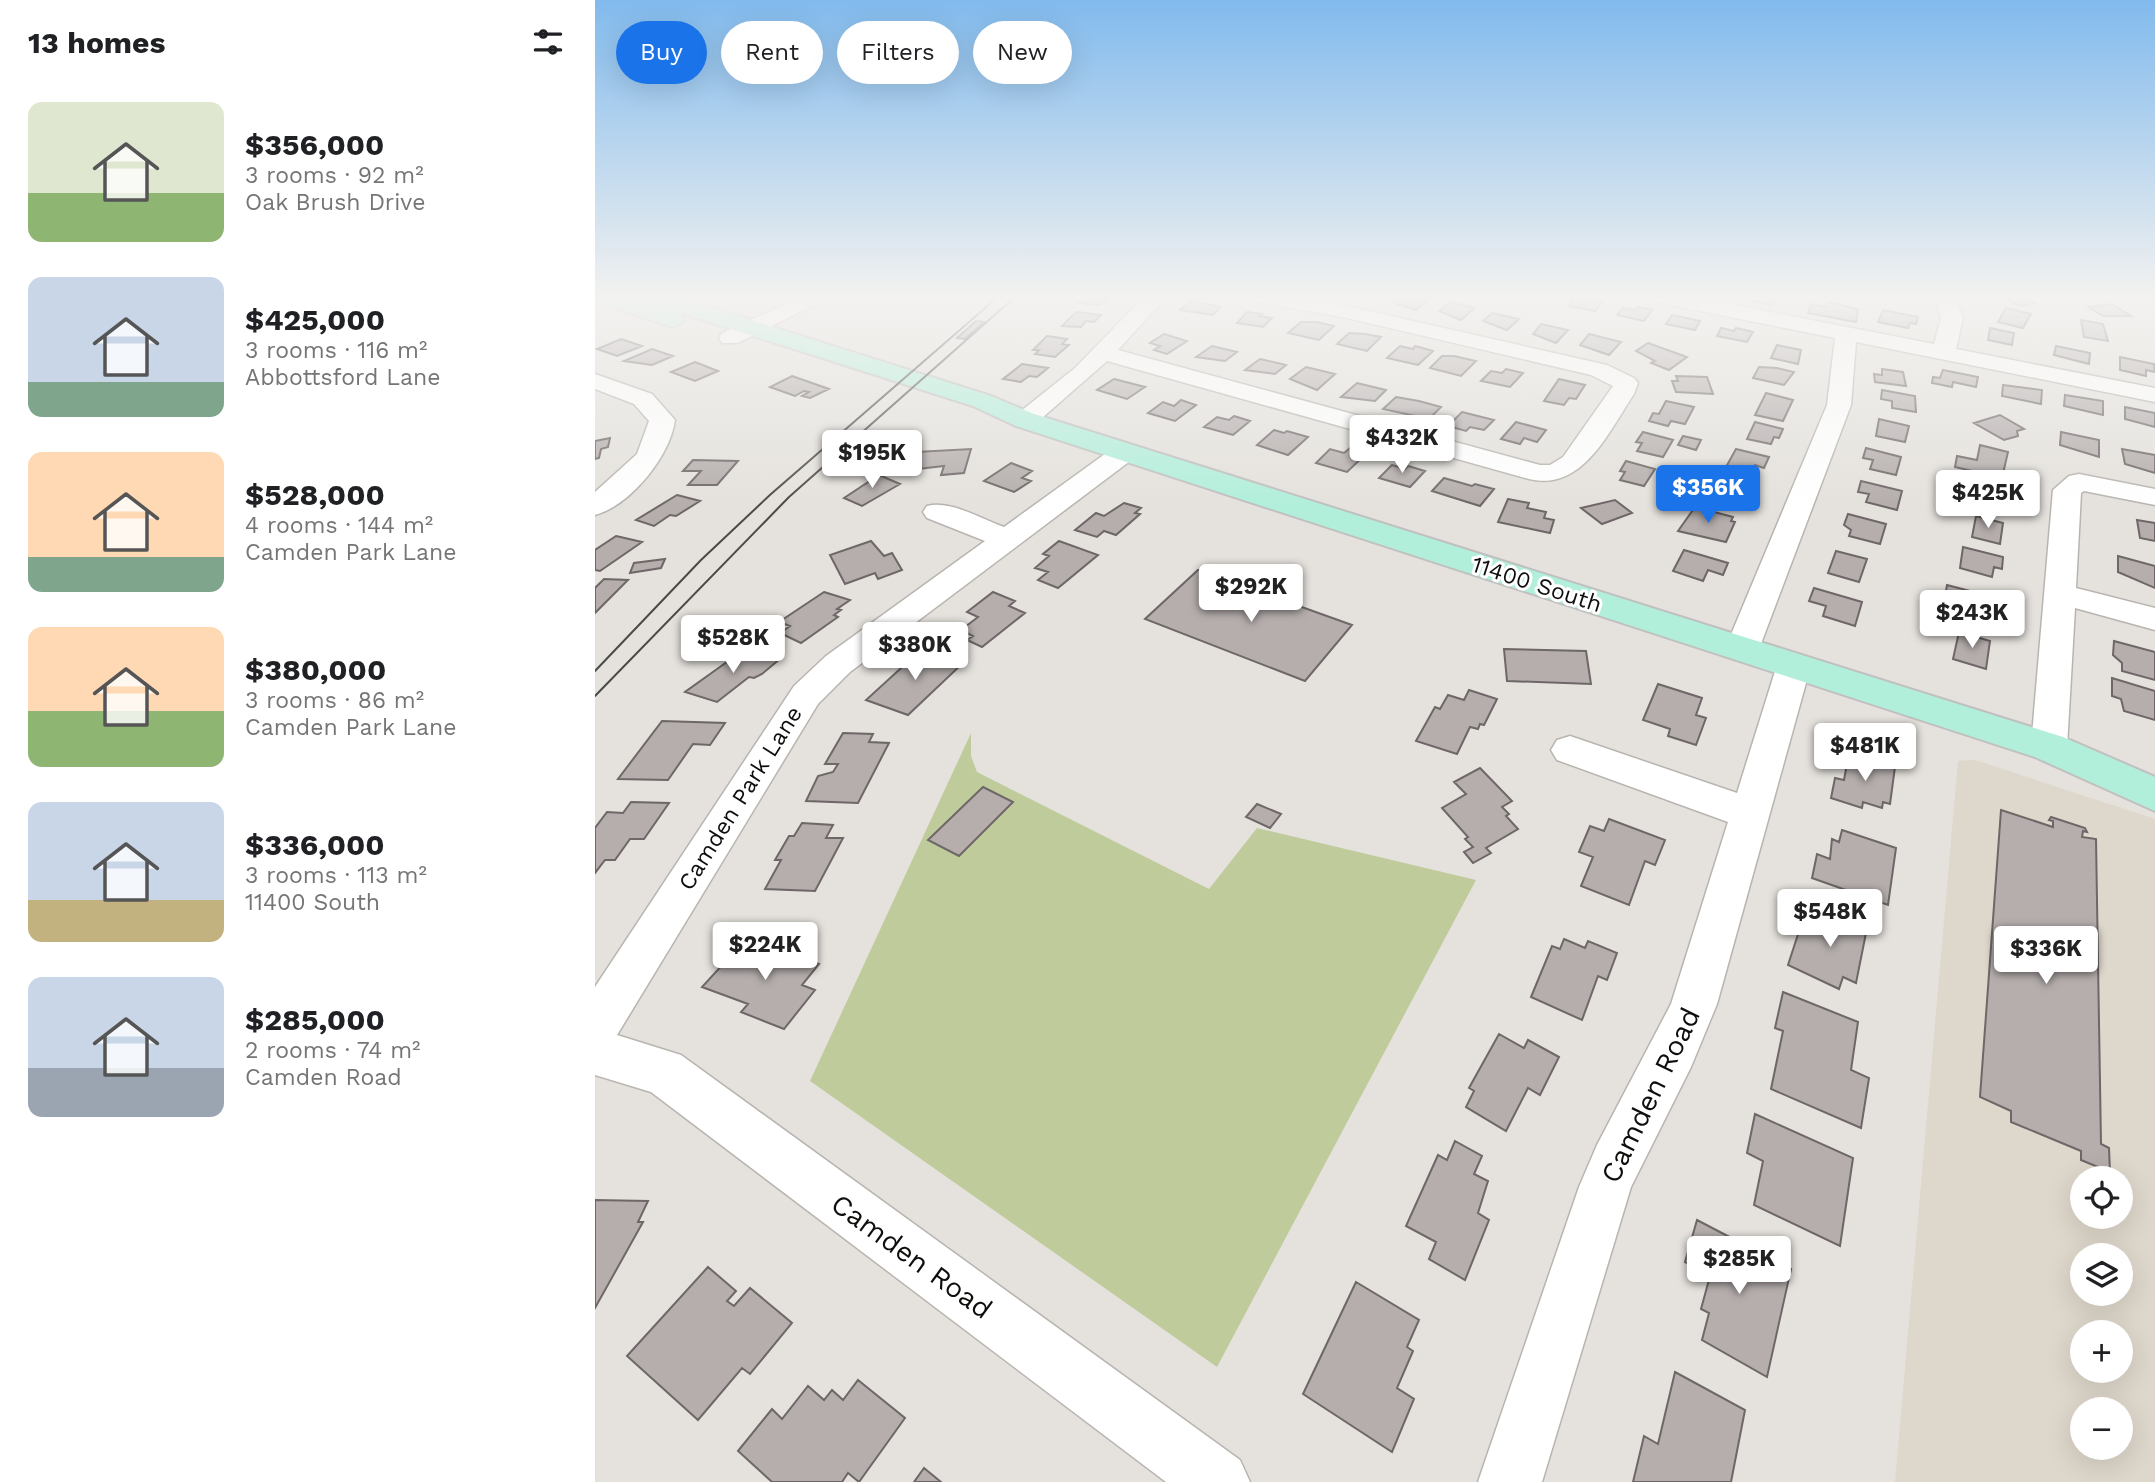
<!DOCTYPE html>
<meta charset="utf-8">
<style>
:root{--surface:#fff;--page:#f2f2f2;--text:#202124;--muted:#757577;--accent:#1a73e8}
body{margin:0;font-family:"Work Sans",sans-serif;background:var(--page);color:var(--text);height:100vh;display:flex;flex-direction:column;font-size:26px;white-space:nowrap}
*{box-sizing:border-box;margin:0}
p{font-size:23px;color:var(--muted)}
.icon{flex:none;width:38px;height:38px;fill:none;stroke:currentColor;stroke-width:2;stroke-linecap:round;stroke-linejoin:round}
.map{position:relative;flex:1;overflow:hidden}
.drawer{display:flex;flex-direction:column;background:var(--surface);width:595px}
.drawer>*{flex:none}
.hud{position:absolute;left:21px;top:21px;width:665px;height:63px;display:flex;gap:14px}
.tools{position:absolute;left:1475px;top:1166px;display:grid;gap:14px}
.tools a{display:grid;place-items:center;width:63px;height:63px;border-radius:50%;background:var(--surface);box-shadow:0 7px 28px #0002;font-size:35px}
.price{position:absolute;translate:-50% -60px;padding:0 16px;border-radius:7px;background:#fff;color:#222;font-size:23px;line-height:46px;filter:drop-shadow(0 2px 4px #0008)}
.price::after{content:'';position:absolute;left:50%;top:42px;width:21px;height:16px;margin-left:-10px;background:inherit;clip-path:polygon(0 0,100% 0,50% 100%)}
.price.on{background:var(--accent);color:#fff}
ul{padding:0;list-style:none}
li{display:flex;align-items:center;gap:21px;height:175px;padding:0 28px}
li span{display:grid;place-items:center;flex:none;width:196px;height:140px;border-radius:14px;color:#555}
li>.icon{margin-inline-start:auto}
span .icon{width:84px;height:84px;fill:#fffc;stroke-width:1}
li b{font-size:30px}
h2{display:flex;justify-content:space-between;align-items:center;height:84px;padding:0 28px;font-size:30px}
.chip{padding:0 24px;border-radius:32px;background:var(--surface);box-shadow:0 7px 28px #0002;font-size:24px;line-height:63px}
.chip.on{background:var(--accent);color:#fff}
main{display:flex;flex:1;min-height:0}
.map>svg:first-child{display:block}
</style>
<main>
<section class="drawer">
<h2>13 homes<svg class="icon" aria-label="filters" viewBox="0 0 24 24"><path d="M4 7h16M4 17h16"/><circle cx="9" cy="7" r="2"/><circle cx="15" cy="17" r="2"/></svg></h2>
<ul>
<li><span style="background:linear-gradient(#dfe7d0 65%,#8fb573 0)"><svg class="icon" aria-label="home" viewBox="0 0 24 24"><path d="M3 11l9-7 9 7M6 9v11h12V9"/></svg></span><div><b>$356,000</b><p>3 rooms · 92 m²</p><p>Oak Brush Drive</p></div></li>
<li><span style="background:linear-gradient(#c9d6e8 75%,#7fa58c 0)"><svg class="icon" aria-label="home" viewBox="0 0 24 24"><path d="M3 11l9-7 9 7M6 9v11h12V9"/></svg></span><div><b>$425,000</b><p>3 rooms · 116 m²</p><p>Abbottsford Lane</p></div></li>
<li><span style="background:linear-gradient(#ffd9b3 75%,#7fa58c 0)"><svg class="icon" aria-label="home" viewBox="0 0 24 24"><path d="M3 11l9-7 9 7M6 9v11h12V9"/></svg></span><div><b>$528,000</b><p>4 rooms · 144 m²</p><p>Camden Park Lane</p></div></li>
<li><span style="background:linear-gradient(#ffd9b3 60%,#8fb573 0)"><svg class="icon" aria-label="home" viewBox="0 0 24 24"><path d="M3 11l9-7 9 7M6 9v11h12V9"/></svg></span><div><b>$380,000</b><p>3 rooms · 86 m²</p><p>Camden Park Lane</p></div></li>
<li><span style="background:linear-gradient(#c9d6e8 70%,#c2b280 0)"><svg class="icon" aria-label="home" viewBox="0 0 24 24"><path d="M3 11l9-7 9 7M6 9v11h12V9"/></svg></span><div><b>$336,000</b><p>3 rooms · 113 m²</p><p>11400 South</p></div></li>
<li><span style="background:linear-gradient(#c9d6e8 65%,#9aa5b1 0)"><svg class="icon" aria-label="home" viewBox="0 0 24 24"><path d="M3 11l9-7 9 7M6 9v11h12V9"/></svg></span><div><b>$285,000</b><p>2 rooms · 74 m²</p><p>Camden Road</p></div></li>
</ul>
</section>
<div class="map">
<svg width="1560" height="1482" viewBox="0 0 1560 1482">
<rect width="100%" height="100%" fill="#e5e2dd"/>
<path fill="#ded7cb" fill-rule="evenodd" d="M 1380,760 L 1560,819 L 1560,1482 L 1300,1482 L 1363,761 ZM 1488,1178 L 1526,1178 L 1526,1216 L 1488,1216 ZM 1488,1255 L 1526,1255 L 1526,1293 L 1488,1293 ZM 1488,1332 L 1526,1332 L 1526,1370 L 1488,1370 ZM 1488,1409 L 1526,1409 L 1526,1447 L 1488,1447 Z"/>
<path fill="#c0cb9c" d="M 376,733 L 376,756 L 382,772 L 614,889 L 662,828 L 881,880 L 622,1367 L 215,1081 Z"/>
<path fill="#b5aead" stroke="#6e6767" stroke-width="2" d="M 491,296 L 521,296 L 504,305 L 484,303 Z
M 803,296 L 827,296 L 835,298 L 821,310 L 796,302 Z
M 1159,296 L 1183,296 L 1177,305 L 1156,301 Z
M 1404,296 L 1426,296 L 1439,303 L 1425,306 Z
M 980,298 L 992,299 L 1007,302 L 1000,311 L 974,306 Z
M 596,301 L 612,304 L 625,307 L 618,315 L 585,310 Z
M 854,302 L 880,308 L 866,320 L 844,311 Z
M 1233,302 L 1263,309 L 1261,322 L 1213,313 L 1216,304 L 1231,307 Z
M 1517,304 L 1536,316 L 1508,316 L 1493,307 Z
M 1043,307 L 1057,310 L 1049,321 L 1022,315 L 1028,308 L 1040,310 Z
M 1411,308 L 1436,314 L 1428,328 L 1403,322 Z
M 1288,310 L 1323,317 L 1321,324 L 1315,323 L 1313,328 L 1283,322 Z
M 481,312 L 506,315 L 499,322 L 491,321 L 486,327 L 467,326 Z
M 652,312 L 667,314 L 665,316 L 677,318 L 668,327 L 642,323 Z
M 897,313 L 924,319 L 912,330 L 888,321 Z
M 1077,315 L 1105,321 L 1100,330 L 1071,324 Z
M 1486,320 L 1508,324 L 1513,341 L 1489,337 Z
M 381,321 L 389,322 L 370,339 L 362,338 Z
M 706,322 L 722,322 L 739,326 L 724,340 L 693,333 Z
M 946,324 L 973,330 L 961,343 L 938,334 Z
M 1126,328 L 1139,331 L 1141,328 L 1158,332 L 1152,342 L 1122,336 Z
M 1395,328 L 1419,333 L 1417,345 L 1393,340 Z
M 754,333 L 770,334 L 786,337 L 772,351 L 742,344 Z
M 569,334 L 592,341 L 572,354 L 559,350 L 565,346 L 555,343 Z
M 994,334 L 1026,342 L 1014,355 L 985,345 Z
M 452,336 L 472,339 L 467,344 L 474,345 L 460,357 L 440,354 L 444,350 L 438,350 Z
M 26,339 L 47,346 L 22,356 L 2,349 Z
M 1053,343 L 1092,357 L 1074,370 L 1056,363 L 1060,361 L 1041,351 Z
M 1182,345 L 1206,350 L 1203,364 L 1176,358 Z
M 617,346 L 642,352 L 630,361 L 601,357 Z
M 805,346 L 818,349 L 820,346 L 838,351 L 823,365 L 792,358 Z
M 1461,346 L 1495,353 L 1494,364 L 1459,355 Z
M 57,349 L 78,356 L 57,365 L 29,361 Z
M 847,356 L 859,356 L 881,361 L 866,376 L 835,368 Z
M 1525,357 L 1559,364 L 1560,372 L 1551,370 L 1551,376 L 1525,370 Z
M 665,359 L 691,365 L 680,374 L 650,370 Z
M 100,362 L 123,371 L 100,381 L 76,372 Z
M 427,364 L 453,368 L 442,377 L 434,376 L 426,382 L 408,379 Z
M 711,367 L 740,374 L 722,390 L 695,379 Z
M 1164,367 L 1182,368 L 1199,372 L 1189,385 L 1158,378 Z
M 911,369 L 928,373 L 915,387 L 886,381 L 896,371 L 907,373 Z
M 1287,369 L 1308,372 L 1311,386 L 1280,382 L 1279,374 L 1287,375 Z
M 1348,370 L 1383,377 L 1381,387 L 1358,382 L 1357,387 L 1337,383 L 1338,377 L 1345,378 Z
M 197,376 L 234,389 L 215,398 L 207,396 L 214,392 L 209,391 L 200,396 L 175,387 Z
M 1081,376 L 1112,377 L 1118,394 L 1081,392 L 1077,381 L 1083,381 Z
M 519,379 L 550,387 L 532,399 L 502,390 Z
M 964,379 L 990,385 L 981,399 L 974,398 L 969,405 L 949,401 Z
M 762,383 L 791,390 L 780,401 L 746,397 Z
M 1408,385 L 1447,390 L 1446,404 L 1407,396 Z
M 1287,390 L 1320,396 L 1321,412 L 1297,408 L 1297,401 L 1286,399 Z
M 1171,393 L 1198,400 L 1188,421 L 1160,415 Z
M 1470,395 L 1508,401 L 1508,415 L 1469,406 Z
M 801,397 L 824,401 L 846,407 L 834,419 L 788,409 Z
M 586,400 L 601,405 L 580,421 L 553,413 L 568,402 L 579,406 Z
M 1071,401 L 1099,407 L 1090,424 L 1076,421 L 1073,426 L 1054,421 L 1058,413 L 1064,414 Z
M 1530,407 L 1560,413 L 1560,427 L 1530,419 Z
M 867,412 L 899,420 L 889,430 L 875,427 L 871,431 L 853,426 Z
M 1405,415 L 1429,429 L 1422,431 L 1423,436 L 1409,440 L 1379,423 Z
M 639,416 L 655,421 L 638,435 L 609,427 L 622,417 L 634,420 Z
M 1284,419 L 1314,426 L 1310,442 L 1281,436 Z
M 921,422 L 951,430 L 942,442 L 929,438 L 925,444 L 906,439 Z
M 1160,422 L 1188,429 L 1184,438 L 1179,437 L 1176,444 L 1152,439 Z
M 679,430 L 689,433 L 692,431 L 713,437 L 693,455 L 662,445 Z
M 1048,432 L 1078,440 L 1068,457 L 1042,451 L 1047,443 L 1041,442 Z
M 1466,432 L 1504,440 L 1504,457 L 1465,445 Z
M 1088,436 L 1106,440 L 1101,450 L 1083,445 Z
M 15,438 L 13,447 L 6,449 L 4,458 L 0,459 L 0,441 Z
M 1385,445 L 1413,452 L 1407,478 L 1360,467 L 1362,456 L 1382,460 Z
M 755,448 L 772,453 L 752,472 L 721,463 L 735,449 L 749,453 Z
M 1271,448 L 1306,457 L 1301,475 L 1275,469 L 1278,460 L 1268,458 Z
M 376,449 L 369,473 L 346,475 L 349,466 L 314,470 L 321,452 Z
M 1141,449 L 1174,457 L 1169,468 L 1160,465 L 1156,473 L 1131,467 Z
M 1527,449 L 1560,455 L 1560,473 L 1530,464 Z
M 98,460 L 143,461 L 122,485 L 93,485 L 106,471 L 88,471 Z
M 1031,461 L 1060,469 L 1049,486 L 1025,480 L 1030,472 L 1025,471 Z
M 416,463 L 437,471 L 427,478 L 436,481 L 419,492 L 389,481 Z
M 797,465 L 810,469 L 813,466 L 830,471 L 815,487 L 784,478 Z
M 284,475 L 305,484 L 267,506 L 249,498 Z
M 849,478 L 877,486 L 880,484 L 899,489 L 885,506 L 837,491 Z
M 1124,480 L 1157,489 L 1153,498 L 1144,496 L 1141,503 L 1115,496 Z
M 1266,481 L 1307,491 L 1302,510 L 1271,502 L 1274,494 L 1263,492 Z
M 1375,483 L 1411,492 L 1409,501 L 1415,502 L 1414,513 L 1372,503 Z
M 82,495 L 105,501 L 81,516 L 75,515 L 59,526 L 41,520 Z
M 913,499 L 934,503 L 932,508 L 951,512 L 949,518 L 959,520 L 955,533 L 903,522 Z
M 1020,500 L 1037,513 L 1007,524 L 986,508 Z
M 529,503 L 546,508 L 540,513 L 545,514 L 521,535 L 509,531 L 502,537 L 480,530 L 501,513 L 509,516 Z
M 1100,507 L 1138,517 L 1136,521 L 1140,522 L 1131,542 L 1083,531 Z
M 1253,514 L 1291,524 L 1285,544 L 1254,536 L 1256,530 L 1249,525 Z
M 1381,516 L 1408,523 L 1405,544 L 1377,537 Z
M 1542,520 L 1560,523 L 1560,541 L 1545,538 Z
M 21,536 L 47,542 L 5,571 L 0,570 L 0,550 Z
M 276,541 L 289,556 L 297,553 L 307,570 L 283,579 L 280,573 L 250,584 L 235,555 Z
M 464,541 L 503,555 L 463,588 L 443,580 L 453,572 L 440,568 L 454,556 L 448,554 Z
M 1368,547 L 1408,557 L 1407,569 L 1399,567 L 1397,577 L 1365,568 Z
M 1089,550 L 1133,563 L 1128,575 L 1113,570 L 1108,581 L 1078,571 Z
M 1241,551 L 1272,559 L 1264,582 L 1233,573 Z
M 1523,556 L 1560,566 L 1560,588 L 1523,572 Z
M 70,559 L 66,568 L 35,573 L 39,563 Z
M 603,570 L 676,596 L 757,625 L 710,681 L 550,619 Z
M 9,579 L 33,580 L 0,613 L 0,588 Z
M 1352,585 L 1398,597 L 1397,610 L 1391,609 L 1386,620 L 1348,609 Z
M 1219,588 L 1267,602 L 1260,626 L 1228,616 L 1231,606 L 1214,601 Z
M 229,592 L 255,600 L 242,609 L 246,610 L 239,615 L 243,617 L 206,643 L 185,633 L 195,626 L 184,622 Z
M 398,592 L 420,601 L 414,606 L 430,613 L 387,647 L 372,640 L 378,636 L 366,630 L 383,617 L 372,612 Z
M 112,631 L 127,635 L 111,649 L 95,644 Z
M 1364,632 L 1395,641 L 1391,669 L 1358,659 Z
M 1519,641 L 1560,652 L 1560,680 L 1527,671 L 1527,663 L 1518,655 Z
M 150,649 L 186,658 L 167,674 L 159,678 L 154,677 L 122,702 L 90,692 Z
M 327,649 L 368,663 L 313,715 L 271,700 Z
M 909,649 L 991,651 L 996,684 L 912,681 Z
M 1517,678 L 1560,691 L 1560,720 L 1529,711 L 1526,699 L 1517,696 Z
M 1063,684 L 1107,698 L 1101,715 L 1111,718 L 1101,745 L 1073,736 L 1075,729 L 1048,720 Z
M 874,690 L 902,699 L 889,725 L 885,724 L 883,729 L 875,727 L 862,754 L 821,741 L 840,707 L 845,709 L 853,695 L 869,700 Z
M 67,721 L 130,723 L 115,745 L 98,744 L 73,780 L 23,779 Z
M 248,733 L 278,734 L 274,742 L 294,743 L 263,803 L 211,801 L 223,776 L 238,772 L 243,764 L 230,764 Z
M 1254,752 L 1300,767 L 1295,804 L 1288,802 L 1287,808 L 1268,802 L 1267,808 L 1236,798 L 1240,778 L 1249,780 Z
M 885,768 L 917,801 L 907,807 L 914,814 L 911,816 L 923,829 L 891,848 L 896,853 L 878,863 L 869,852 L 878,847 L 870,839 L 873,837 L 847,808 L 871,794 L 859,782 Z
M 388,787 L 418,802 L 364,856 L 333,840 Z
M 36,802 L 74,803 L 49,839 L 35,839 L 20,860 L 10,860 L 0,873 L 0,828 L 12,812 L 28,813 Z
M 662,804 L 686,814 L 675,828 L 651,817 Z
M 1406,810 L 1458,827 L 1458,821 L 1454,820 L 1456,817 L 1490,828 L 1492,832 L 1488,831 L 1487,837 L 1501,839 L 1506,1144 L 1514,1148 L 1515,1172 L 1486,1160 L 1486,1151 L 1416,1122 L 1416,1111 L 1385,1097 Z
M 1014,819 L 1070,840 L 1060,865 L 1050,861 L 1034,905 L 986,886 L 998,857 L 984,852 L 995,826 L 1009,831 Z
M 207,823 L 238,825 L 231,838 L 248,838 L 220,891 L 170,889 L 186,860 L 180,860 L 194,836 L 199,836 Z
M 1247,830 L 1301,848 L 1293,905 L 1217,878 L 1222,854 L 1235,859 L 1237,839 L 1244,842 Z
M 1242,909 L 1264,918 L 1261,929 L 1271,933 L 1261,983 L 1248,977 L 1244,989 L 1193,965 L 1207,922 L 1222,928 L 1226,916 L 1239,921 Z
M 152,938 L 224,964 L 207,985 L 220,990 L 189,1029 L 146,1012 L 153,1004 L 107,987 Z
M 969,939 L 990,948 L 993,941 L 1022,953 L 1012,980 L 1003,976 L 987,1020 L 936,997 L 957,946 L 965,949 Z
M 1188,992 L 1263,1022 L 1256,1070 L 1274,1078 L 1266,1128 L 1176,1089 L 1188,1031 L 1180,1028 Z
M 904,1034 L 929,1048 L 933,1040 L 964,1057 L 945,1095 L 933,1088 L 911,1131 L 871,1107 L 879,1091 L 874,1088 Z
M 1160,1114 L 1258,1158 L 1245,1246 L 1159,1205 L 1168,1161 L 1152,1153 Z
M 860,1141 L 887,1156 L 879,1174 L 893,1181 L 883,1213 L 894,1220 L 870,1280 L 834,1259 L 841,1242 L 811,1226 L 843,1155 L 852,1160 Z
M 0,1200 L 53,1201 L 43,1222 L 48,1222 L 0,1308 Z
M 1102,1220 L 1196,1269 L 1172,1377 L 1107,1340 L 1114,1313 L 1106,1309 L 1115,1276 L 1090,1262 Z
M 113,1267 L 141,1291 L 132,1301 L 139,1306 L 155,1288 L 197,1323 L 155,1374 L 147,1368 L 103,1420 L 32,1356 Z
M 761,1282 L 824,1320 L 812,1347 L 818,1351 L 802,1388 L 819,1399 L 797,1452 L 708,1394 Z
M 1080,1372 L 1150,1410 L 1136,1482 L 1038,1482 L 1049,1436 L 1063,1444 Z
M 263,1380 L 310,1418 L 264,1482 L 253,1473 L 247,1482 L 177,1482 L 143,1451 L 177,1409 L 187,1419 L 213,1386 L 229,1400 L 237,1390 L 248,1400 Z
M 329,1468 L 346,1482 L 319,1482 Z"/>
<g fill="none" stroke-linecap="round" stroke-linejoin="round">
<g stroke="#b8b5b0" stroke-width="3">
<path id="minor" d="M 209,296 L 237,296 L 143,343 L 127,343 L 124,338 L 127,333 Z
M 550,296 L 572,296 L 523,350 L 945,465 L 955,465 L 968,457 L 1018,386 L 996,375 L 752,318 L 664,302 L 654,296 L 701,296 L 752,306 L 1012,365 L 1039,378 L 1043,383 L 1039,394 C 1014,431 988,492 934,479 L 512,361 L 439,425 L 421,425 L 417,420 L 421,415 L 480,368 Z
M 1050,296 L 1094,296 L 1339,344 L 1346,318 L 1341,300 L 1343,296 L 1359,296 L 1368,318 L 1361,349 L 1560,388 L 1560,402 L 1261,342 L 1256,405 L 1164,649 L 1159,657 L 1147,660 L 1135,657 L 1130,649 L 1232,405 L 1240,338 L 1060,302 Z
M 0,374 L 57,394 L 80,420 C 75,456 36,505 0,515 L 0,492 L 42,454 L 54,421 L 39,404 L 0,389 Z
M 530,444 L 539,446 L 543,452 L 539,458 L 255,672 L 223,704 L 22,1035 L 86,1055 L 645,1460 L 655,1482 L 571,1482 L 56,1092 L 0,1075 L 0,987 L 199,686 L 231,656 L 390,541 L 332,518 L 328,512 L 332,506 C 356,500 386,519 409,527 L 521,446 Z
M 1484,474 L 1560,489 L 1560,505 L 1489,491 L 1486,493 L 1481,588 L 1560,608 L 1560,630 L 1480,608 L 1472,747 L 1467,757 L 1454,761 L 1441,757 L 1436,747 L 1458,490 L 1474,476 Z
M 1199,653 L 1211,657 L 1216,665 L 1122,1004 L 1096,1067 L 1036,1187 L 947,1482 L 883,1482 L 984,1187 L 1002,1145 L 1076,1004 L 1133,822 L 962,760 L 956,750 L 962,740 L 975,736 L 1142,793 L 1182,665 L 1187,657 Z"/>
</g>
<g stroke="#c0c0c0" stroke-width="4">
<path id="major" d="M 0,296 L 29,296 L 87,315 L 90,320 L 79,327 L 71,325 L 0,301 Z
M 45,296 L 80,296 L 396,396 L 439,414 L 1468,737 L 1560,777 L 1560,811 L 1440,757 L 421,426 L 378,406 L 48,301 Z"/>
</g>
<use href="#minor" fill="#fff" fill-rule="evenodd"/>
<use href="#major" fill="#b2efdb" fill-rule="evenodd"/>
<path stroke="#4b4a47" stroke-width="2" d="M 0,671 L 106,560 L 176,494 L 404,296
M 0,696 L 194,497 L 421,296"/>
</g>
<linearGradient id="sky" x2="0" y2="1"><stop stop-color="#81baed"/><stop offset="0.59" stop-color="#f3f2f0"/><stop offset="1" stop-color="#f3f2f0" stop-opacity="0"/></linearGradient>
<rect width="1560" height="504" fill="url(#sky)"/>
<g text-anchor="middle" stroke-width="6" stroke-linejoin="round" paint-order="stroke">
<g font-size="23" fill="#0e0e0c" stroke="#fff">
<text transform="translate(942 584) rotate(18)" y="8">11400 South</text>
<text transform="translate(145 798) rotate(-58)" y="8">Camden Park Lane</text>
</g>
<g font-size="28" fill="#0e0e0c" stroke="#fff">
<text transform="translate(1055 1095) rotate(-64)" y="10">Camden Road</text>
<text transform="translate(317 1256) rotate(36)" y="10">Camden Road</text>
</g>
</g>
</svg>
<div class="tools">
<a><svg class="icon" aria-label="locate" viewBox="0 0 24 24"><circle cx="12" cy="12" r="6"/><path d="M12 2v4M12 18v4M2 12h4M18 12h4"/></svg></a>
<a><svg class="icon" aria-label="layers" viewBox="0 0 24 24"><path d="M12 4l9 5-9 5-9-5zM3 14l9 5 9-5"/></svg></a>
<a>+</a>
<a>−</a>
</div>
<b class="price" style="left:807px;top:475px">$432K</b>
<b class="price" style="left:277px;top:490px">$195K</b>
<b class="price on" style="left:1113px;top:525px">$356K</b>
<b class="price" style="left:1393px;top:530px">$425K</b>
<b class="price" style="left:656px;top:624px">$292K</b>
<b class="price" style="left:1377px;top:650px">$243K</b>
<b class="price" style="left:138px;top:675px">$528K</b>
<b class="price" style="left:320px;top:682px">$380K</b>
<b class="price" style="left:1270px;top:783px">$481K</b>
<b class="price" style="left:1235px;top:949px">$548K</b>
<b class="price" style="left:170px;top:982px">$224K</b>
<b class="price" style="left:1451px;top:986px">$336K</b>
<b class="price" style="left:1144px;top:1296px">$285K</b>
<div class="hud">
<a class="chip on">Buy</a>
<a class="chip">Rent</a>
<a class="chip">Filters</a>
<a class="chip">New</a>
</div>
</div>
</main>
